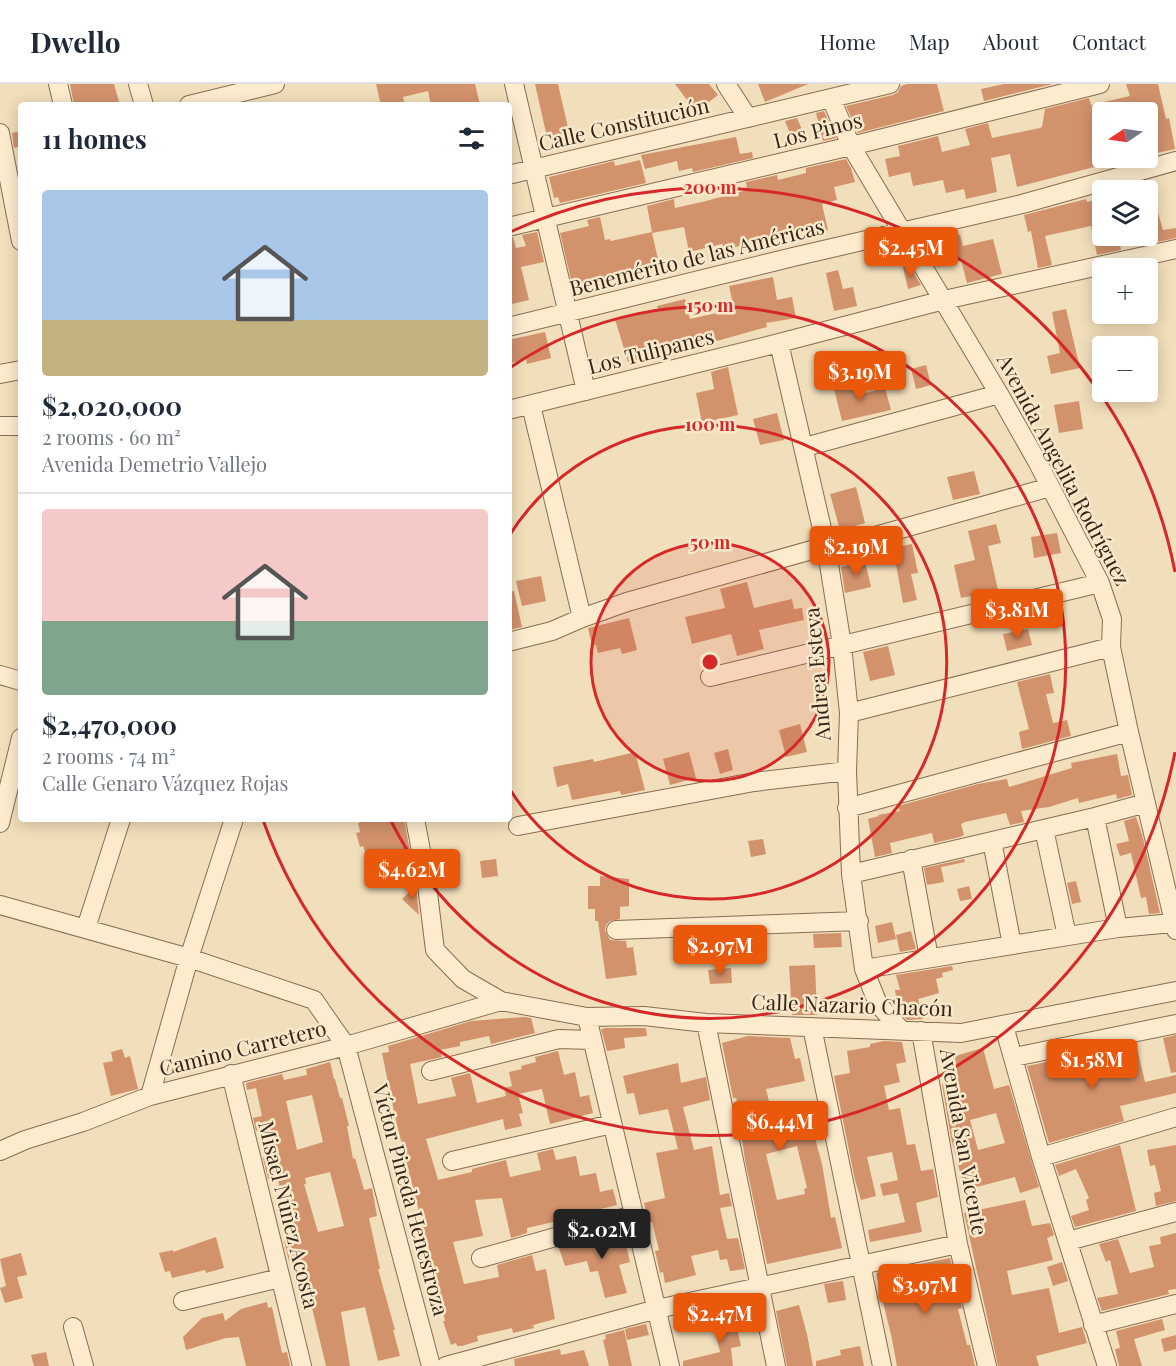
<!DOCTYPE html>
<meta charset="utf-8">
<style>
:root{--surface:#fff;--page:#f6f6f7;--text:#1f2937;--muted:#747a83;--line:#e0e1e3;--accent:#ea580c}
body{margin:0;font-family:"Playfair Display",serif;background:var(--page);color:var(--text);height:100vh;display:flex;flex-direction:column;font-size:22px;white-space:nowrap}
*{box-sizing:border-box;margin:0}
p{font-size:20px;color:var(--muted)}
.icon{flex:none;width:33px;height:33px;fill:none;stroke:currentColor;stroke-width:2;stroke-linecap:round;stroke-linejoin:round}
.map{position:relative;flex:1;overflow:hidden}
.panel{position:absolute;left:18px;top:18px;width:494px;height:720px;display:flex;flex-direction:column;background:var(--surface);border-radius:6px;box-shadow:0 3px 15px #0003}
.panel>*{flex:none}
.needle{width:39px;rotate:257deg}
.controls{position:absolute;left:1092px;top:18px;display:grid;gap:12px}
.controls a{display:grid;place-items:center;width:66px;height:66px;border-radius:6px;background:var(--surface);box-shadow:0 3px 15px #0003;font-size:30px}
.price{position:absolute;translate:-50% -51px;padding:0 14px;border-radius:6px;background:var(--accent);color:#fff;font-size:20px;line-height:39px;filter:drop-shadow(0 2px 3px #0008)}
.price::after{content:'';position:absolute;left:50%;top:36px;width:18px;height:14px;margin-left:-9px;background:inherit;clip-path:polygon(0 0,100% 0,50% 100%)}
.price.selected{background:#222;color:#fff}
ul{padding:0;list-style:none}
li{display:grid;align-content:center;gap:12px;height:318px;padding:0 24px}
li+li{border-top:2px solid var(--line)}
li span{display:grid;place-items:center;height:186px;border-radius:6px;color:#555}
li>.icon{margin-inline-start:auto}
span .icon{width:108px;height:108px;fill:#fffc;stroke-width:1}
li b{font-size:26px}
h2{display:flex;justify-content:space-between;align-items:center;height:72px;padding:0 24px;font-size:26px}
header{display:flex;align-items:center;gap:36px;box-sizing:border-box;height:84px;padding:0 30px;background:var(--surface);border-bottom:2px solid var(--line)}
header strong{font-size:28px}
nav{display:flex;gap:33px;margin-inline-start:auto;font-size:21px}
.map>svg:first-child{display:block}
</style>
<header>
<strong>Dwello</strong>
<nav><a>Home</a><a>Map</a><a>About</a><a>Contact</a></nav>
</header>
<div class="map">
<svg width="1176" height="1282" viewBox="0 0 1176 1282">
<rect width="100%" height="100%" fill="#f1deba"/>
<path fill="#d2926c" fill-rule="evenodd" d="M 70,0 L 114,0 L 119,18 L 108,21 L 74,21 Z
M 376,0 L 475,0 L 480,21 L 431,21 L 428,7 L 403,13 L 405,21 L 381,21 Z
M 535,0 L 558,0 L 569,48 L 547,53 Z
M 675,0 L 709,0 L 718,11 L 696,28 Z
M 758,0 L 808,0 L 765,18 Z
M 907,0 L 937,0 L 944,27 L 858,49 L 846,22 L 893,11 L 898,8 L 901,2 Z
M 1004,0 L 1053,0 L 984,17 L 981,5 Z
M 1126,0 L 1158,0 L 1166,35 L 1169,34 L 1175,65 L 1148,71 L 1148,28 L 1102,28 L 1102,81 L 1017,103 L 1010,70 L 991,74 L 997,108 L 966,115 L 964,105 L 946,109 L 943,96 L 913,102 L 910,88 L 889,93 L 885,75 L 900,72 L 898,62 L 938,52 L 942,68 L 970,61 L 965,45 L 988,39 L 992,54 L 1040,44 L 1042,43 L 1045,25 L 1089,14 L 1091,21 L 1130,12 Z
M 824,27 L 836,54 L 823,57 L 816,29 Z
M 797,34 L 803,48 L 791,52 L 785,37 Z
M 21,47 L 21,62 L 14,64 L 12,49 Z
M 736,53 L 740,70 L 752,68 L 753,74 L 693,88 L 692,84 L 679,87 L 677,77 L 645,85 L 641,71 Z
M 846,75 L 851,84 L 855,98 L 834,103 L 837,116 L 822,120 L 828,146 L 812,150 L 811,144 L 765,154 L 765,156 L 735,163 L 735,160 L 723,162 L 722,160 L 689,168 L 684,143 L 652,149 L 660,184 L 619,193 L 619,196 L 573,204 L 560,149 L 589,142 L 587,136 L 600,133 L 605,156 L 610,155 L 611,157 L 652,148 L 647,122 L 674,115 L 675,124 L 706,117 L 747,106 L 746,98 L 777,91 L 778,96 L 806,89 L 806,84 Z
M 640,76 L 646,99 L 560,119 L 558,113 L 554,114 L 549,93 L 614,77 L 615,82 Z
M 1148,104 L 1151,104 L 1163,146 L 1176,144 L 1176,154 L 1144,161 L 1141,152 L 1148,152 Z
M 1102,114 L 1102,152 L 1118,152 L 1121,166 L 1097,171 L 1091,142 L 1045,152 L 1052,181 L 1038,184 L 1031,147 L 1028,148 L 1024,131 L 1086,115 L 1087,118 Z
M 537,148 L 544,178 L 521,183 L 529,216 L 508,221 L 508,154 L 513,153 L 516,164 L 526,162 L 522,151 Z
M 960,151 L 963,162 L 993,155 L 1002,190 L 967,199 L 961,176 L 938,183 L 932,156 Z
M 909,181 L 921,201 L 908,205 L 903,183 Z
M 838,186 L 843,205 L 853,203 L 857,222 L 834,227 L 826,189 Z
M 773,193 L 777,216 L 792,213 L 796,234 L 766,239 L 767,243 L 706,260 L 685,264 L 684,258 L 643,268 L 644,274 L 628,278 L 615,235 L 658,225 L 657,222 L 685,215 L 690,235 L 734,225 L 729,202 Z
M 1066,225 L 1080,284 L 1051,290 L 1047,272 L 1060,269 L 1052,228 Z
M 545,248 L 551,274 L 527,280 L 526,275 L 508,280 L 508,256 Z
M 926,281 L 931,301 L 916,305 L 911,285 Z
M 728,283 L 738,331 L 702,339 L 696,309 L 714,305 L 711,288 Z
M 859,298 L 862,310 L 885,304 L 891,326 L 842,337 L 834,305 Z
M 1079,317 L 1083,345 L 1059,349 L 1054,321 Z
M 777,329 L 784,356 L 760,361 L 753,335 Z
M 974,387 L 980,410 L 953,416 L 947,393 Z
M 856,403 L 865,439 L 840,446 L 830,410 Z
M 996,440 L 1001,459 L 988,462 L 998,506 L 961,514 L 954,481 L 975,476 L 968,447 Z
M 1057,449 L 1061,469 L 1034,474 L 1031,453 Z
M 912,460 L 918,489 L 911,490 L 917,516 L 903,519 L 893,464 Z
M 865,477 L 871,503 L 845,509 L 841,483 Z
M 541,492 L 546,517 L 522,522 L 516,497 Z
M 747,498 L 754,524 L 792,515 L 794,525 L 802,524 L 804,536 L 759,546 L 764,565 L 737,572 L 731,550 L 692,560 L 685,533 L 725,524 L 720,505 Z
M 514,507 L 522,543 L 508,546 L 508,508 Z
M 629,534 L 637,566 L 622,570 L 620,564 L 598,569 L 596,561 L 592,561 L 588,544 Z
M 1028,545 L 1032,561 L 1007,567 L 1003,550 Z
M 888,562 L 895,591 L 870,597 L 863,568 Z
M 1050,590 L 1054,609 L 1046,610 L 1053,639 L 1067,636 L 1071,652 L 1022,665 L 1019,648 L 1029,645 L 1017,598 Z
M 800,640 L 807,668 L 786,673 L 779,646 Z
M 728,665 L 733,686 L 720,690 L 714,669 Z
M 635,668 L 645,706 L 621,711 L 620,707 L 572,716 L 568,700 L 557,703 L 553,683 L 593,675 L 594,678 Z
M 689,668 L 696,694 L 670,701 L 663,675 Z
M 1117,670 L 1121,692 L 1128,691 L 1132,711 L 1117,715 L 1116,710 L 1079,719 L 1078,714 L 1049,723 L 1021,727 L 1024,738 L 1010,741 L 1006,729 L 965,738 L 961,740 L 964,751 L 960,753 L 934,759 L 932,749 L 890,759 L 892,769 L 875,773 L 868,735 L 879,732 L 878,731 L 900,727 L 898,722 L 978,700 L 1007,695 L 1009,703 L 1072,684 L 1071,679 Z
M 1136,733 L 1143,754 L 1160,829 L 1149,830 L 1146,813 L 1141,814 L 1131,769 L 1120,772 L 1116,760 L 1129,757 L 1124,737 Z
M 372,735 L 404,735 L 410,767 L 371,777 L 368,767 L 365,768 L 363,762 L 360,763 L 356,749 L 360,748 L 358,739 Z
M 763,755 L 766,770 L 751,773 L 748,757 Z
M 496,775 L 498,792 L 482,794 L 480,777 Z
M 964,775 L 965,778 L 941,783 L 944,798 L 927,801 L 924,784 Z
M 600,792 L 629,795 L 629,822 L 620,823 L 620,835 L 610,837 L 606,841 L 605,847 L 610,856 L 626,857 L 627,864 L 633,863 L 637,891 L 606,895 L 598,837 L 595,837 L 595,825 L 588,825 L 588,802 L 600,802 Z
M 1076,797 L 1081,818 L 1072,820 L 1067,799 Z
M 416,802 L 419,831 L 402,815 Z
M 969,802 L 972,815 L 960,817 L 957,805 Z
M 892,838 L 896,855 L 878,859 L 875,842 Z
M 911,847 L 916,865 L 900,868 L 896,851 Z
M 841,849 L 842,863 L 814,864 L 813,850 Z
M 815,881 L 817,931 L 792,931 L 789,882 Z
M 952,882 L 953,886 L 942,889 L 943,893 L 936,895 L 939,909 L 918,915 L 923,935 L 907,936 L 898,926 L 895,906 L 900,906 L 896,891 Z
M 731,884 L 732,899 L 710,900 L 708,886 Z
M 525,933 L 531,934 L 535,949 L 491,960 L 489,952 L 460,958 L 460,962 L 440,966 L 442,973 L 410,980 L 418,1020 L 456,1012 L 451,994 L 470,989 L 477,1019 L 506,1012 L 504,1004 L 512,1002 L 509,988 L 522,985 L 521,982 L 536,978 L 535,973 L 558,967 L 564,991 L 575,988 L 580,1013 L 589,1011 L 593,1029 L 550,1040 L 542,1005 L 518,1010 L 523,1029 L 519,1030 L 522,1042 L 505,1046 L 503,1035 L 426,1055 L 438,1096 L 472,1088 L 472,1085 L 506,1076 L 510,1093 L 541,1086 L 537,1069 L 553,1065 L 556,1076 L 576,1072 L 580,1092 L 596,1089 L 600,1108 L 613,1105 L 617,1121 L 596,1126 L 597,1130 L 554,1142 L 553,1138 L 527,1144 L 527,1149 L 511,1154 L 502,1114 L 475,1116 L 483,1152 L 453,1158 L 464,1200 L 499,1193 L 497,1181 L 532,1171 L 536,1187 L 546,1185 L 555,1235 L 533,1241 L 534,1244 L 513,1249 L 512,1244 L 477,1252 L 478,1257 L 462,1262 L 457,1262 L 456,1259 L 451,1261 L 443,1237 L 445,1237 L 433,1179 L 427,1158 L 424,1159 L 421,1144 L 423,1143 L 396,1037 L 382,969 L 389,968 L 388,962 L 471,937 Z
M 607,944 L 646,944 L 647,952 L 624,954 L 625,964 L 607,967 L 601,945 Z
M 1176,951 L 1176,988 L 1171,989 L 1163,954 Z
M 748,952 L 790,954 L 795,975 L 800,974 L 805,997 L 766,1005 L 772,1030 L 810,1022 L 812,1043 L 822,1080 L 831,1134 L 835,1133 L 842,1164 L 767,1180 L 745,1076 L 742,1055 L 745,1054 L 736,1014 L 733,1014 L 722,959 ZM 797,1062 L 807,1104 L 804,1105 L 805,1110 L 777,1116 L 766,1070 Z
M 884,957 L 902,958 L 906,978 L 896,980 L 900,998 L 884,1002 L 889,1026 L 900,1024 L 907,1061 L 915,1060 L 921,1087 L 933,1085 L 938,1113 L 916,1119 L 922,1148 L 870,1158 L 868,1146 L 905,1138 L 898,1109 L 883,1112 L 880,1100 L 898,1096 L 892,1068 L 867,1073 L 876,1112 L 861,1116 L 855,1096 L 834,992 L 850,989 L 847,967 L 870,963 L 870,960 Z
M 1136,960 L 1145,998 L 1176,991 L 1176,1009 L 1120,1022 L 1124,1037 L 1049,1059 L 1027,982 Z
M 983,964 L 994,1005 L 1009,1001 L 1039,1103 L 1020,1109 L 1015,1093 L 965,1106 L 951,1054 L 942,1000 L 958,994 L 955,972 ZM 996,1029 L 1005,1059 L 978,1066 L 970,1036 Z
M 122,965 L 125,974 L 130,972 L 138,1005 L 111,1012 L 103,979 L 113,977 L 111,968 Z
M 330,978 L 334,995 L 335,995 L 340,1014 L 342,1014 L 349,1042 L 347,1042 L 353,1075 L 355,1074 L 364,1106 L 372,1104 L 377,1132 L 369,1134 L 380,1185 L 378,1185 L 395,1246 L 393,1246 L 400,1272 L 378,1277 L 365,1223 L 341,1228 L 350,1282 L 326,1282 L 300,1174 L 289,1177 L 284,1157 L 293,1155 L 277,1092 L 268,1095 L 263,1074 L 271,1072 L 264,1045 L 256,1047 L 253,1034 L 262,1032 L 256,1004 L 247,1006 L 246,999 L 282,990 L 284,996 L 307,991 L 306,985 ZM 312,1011 L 323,1058 L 297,1066 L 286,1017 ZM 330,1088 L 344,1142 L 318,1148 L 304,1100 L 306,1100 L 305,1094 Z
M 678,979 L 681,999 L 706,993 L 710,1016 L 683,1023 L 694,1066 L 712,1062 L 720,1111 L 729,1109 L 732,1122 L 720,1124 L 727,1155 L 738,1154 L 745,1185 L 730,1187 L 727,1175 L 720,1176 L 718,1166 L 691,1172 L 696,1191 L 665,1199 L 663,1188 L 660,1189 L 655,1167 L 659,1166 L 652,1138 L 649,1139 L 644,1119 L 665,1114 L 656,1069 L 678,1065 L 668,1025 L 639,1031 L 634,1009 L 627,1010 L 623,992 Z
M 1120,1061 L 1136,1127 L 1075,1143 L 1071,1132 L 1089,1126 L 1086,1116 L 1089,1114 L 1076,1085 L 1059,1092 L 1055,1081 Z
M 1176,1061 L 1176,1117 L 1156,1122 L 1154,1109 L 1161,1107 L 1155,1081 L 1150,1082 L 1147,1066 Z
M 1025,1116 L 1032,1142 L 1050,1139 L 1054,1151 L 1047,1154 L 1053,1176 L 1007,1187 L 1012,1211 L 1049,1204 L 1059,1249 L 1082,1243 L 1087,1259 L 1036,1272 L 1039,1282 L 998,1282 L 964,1129 Z
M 623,1148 L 630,1178 L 619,1181 L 627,1209 L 605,1214 L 598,1187 L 590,1188 L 587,1177 L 565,1182 L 559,1164 Z
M 1176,1149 L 1176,1205 L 1168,1206 L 1169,1210 L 1102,1227 L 1097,1214 L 1118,1210 L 1110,1176 L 1106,1178 L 1099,1160 L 1118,1155 L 1130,1189 L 1154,1183 L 1149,1162 L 1161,1160 L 1160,1153 Z
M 216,1153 L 224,1184 L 206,1189 L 205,1186 L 172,1194 L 170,1187 L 165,1188 L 159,1169 L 173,1166 L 173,1168 Z
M 21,1169 L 27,1191 L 17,1193 L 23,1214 L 5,1219 L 0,1204 L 6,1202 L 0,1175 Z
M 950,1174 L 962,1224 L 958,1225 L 967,1261 L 970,1261 L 975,1282 L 897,1282 L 892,1255 L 876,1189 Z
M 1062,1178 L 1068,1197 L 1053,1202 L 1047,1183 Z
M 843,1197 L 846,1216 L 828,1219 L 824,1200 Z
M 267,1218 L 268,1224 L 272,1223 L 282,1269 L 287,1268 L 290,1282 L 246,1282 L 239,1253 L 226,1254 L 186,1266 L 183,1253 L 202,1234 L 223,1229 L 225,1237 L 241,1225 Z
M 799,1221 L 807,1250 L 813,1282 L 787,1282 L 776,1227 Z
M 734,1230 L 741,1262 L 731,1264 L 733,1282 L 683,1282 L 683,1277 L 720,1268 L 712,1234 Z
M 1162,1235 L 1165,1246 L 1134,1255 L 1142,1282 L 1119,1282 L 1115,1265 L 1120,1264 L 1116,1247 Z
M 646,1240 L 649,1251 L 627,1256 L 625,1245 Z
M 624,1246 L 632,1282 L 609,1282 L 603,1256 L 606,1255 L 605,1251 Z
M 1176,1251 L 1176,1265 L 1164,1268 L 1161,1255 Z
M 860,1262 L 864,1282 L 816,1282 L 816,1277 L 841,1271 L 840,1266 Z
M 560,1265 L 561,1271 L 584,1266 L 589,1282 L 515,1282 L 514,1275 Z
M 46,1268 L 49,1282 L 34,1282 L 31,1271 Z"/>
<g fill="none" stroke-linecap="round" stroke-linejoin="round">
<g stroke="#896d53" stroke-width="20">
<path id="street" d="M 58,0 L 63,21
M 138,0 L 144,21
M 514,0 L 586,307
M 726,0 L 748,34
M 831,14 L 851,62 L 999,310 L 1038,379 L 1100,499 L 1112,535 L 1111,563 L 1129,648 L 1176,846
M 189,21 L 275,0
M 0,49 L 21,157
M 508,91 L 890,0
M 508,143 L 851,62 L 1100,0
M 508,243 L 793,173 L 1022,120 L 1176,77
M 779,259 L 826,462 L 842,561 L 849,629 L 847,687 L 851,790 L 864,885 L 878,920 L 902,947
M 0,290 L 21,286
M 531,321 L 582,534
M 508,326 L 779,259 L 944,216 L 1176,165
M 0,342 L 21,342
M 805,363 L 999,310
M 508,558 L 552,547 L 582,534 L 627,518 L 826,462 L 879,451 L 1050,403
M 0,591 L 21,597
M 710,593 L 1100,499
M 849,629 L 1111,563
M 847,724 L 1129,648
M 1095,733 L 1118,844
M 415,735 L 426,793 L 435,866 L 463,895 L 501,917 L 587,933 L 644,932 L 706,939 L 961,949 L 1176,907
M 0,739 L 21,654
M 518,742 L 754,698 L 847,687
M 1044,745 L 1067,852
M 992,757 L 1012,861
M 911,775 L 929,874
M 851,790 L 1095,733 L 1146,719
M 0,821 L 189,874 L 314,916 L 346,962 L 431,1282
M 86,844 L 121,735
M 616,846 L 859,837
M 864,885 L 1118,844 L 1173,839
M 587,933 L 670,1282
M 706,939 L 776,1282
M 1004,942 L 1041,1073 L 1107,1282
M 812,943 L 882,1282
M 921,947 L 958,1160 L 987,1282
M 1014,973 L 1176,940
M 431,987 L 559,955 L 592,956
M 231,990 L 302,1282
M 150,1012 L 189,874 L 234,735
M 0,1067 L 25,1056 L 83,1038 L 150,1012 L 346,962 L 501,917
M 1041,1073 L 1176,1033
M 452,1077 L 612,1040
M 1068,1157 L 1176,1128
M 481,1174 L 634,1131
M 183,1217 L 280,1194
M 1093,1241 L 1176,1220
M 73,1243 L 84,1282
M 446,1282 L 657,1225 L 958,1160"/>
</g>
<use href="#street" stroke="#fcebcd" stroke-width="18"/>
</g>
<circle cx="710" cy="578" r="119" fill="#d62828" fill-opacity=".12"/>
<g fill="none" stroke="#d62828" stroke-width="3">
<circle cx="710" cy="578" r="119"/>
<path d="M509 452A237 237 0 1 1 509 704"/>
<path d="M511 283A356 356 0 1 1 391 737"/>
<path d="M1175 668A474 474 0 0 1 263 736M510 148A474 474 0 0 1 1175 488"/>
</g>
<g text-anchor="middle" stroke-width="5" stroke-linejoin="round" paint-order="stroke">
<g font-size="21" fill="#362619" stroke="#f8e8ca">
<text transform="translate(624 41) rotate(-13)" y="7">Calle Constitución</text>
<text transform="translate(818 47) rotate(-14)" y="7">Los Pinos</text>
<text transform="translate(697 174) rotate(-14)" y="7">Benemérito de las Américas</text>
<text transform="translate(651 268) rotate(-14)" y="7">Los Tulipanes</text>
<text transform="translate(1063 386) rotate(62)" y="7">Avenida Angelita Rodríguez</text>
<text transform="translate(818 590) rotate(-95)" y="7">Andrea Esteva</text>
<text transform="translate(852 922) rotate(2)" y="7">Calle Nazario Chacón</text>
<text transform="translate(243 965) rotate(-14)" y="7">Camino Carretero</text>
<text transform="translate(963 1058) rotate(80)" y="7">Avenida San Vicente</text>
<text transform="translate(410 1116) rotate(75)" y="7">Víctor Pineda Henestroza</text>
<text transform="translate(288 1131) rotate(76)" y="7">Misael Núñez Acosta</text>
</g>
</g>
<circle cx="710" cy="578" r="9" fill="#d62828" stroke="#f8e8ca" stroke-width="3"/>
<g font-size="18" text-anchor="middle" font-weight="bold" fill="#d62828" stroke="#f8e8ca" stroke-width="5" stroke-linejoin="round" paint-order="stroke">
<text x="710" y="110">200 m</text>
<text x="710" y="228">150 m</text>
<text x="710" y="347">100 m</text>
<text x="710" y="465">50 m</text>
</g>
</svg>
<div class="controls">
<a><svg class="needle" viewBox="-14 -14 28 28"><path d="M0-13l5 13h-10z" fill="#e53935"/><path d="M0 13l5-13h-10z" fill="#747a83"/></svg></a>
<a><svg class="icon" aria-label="layers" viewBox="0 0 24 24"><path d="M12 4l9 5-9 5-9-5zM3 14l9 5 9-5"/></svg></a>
<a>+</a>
<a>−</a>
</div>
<b class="price" style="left:911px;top:194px">$2.45M</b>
<b class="price" style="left:860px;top:318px">$3.19M</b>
<b class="price" style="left:856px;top:493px">$2.19M</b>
<b class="price" style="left:1017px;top:556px">$3.81M</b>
<b class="price" style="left:412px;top:816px">$4.62M</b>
<b class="price" style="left:720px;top:892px">$2.97M</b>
<b class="price" style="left:1092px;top:1006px">$1.58M</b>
<b class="price" style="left:780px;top:1068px">$6.44M</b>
<b class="price selected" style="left:602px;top:1176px">$2.02M</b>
<b class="price" style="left:925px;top:1231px">$3.97M</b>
<b class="price" style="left:720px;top:1260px">$2.47M</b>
<section class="panel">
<h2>11 homes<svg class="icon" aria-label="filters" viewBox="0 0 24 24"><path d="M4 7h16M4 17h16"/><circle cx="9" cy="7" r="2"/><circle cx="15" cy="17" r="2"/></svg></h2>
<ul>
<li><span style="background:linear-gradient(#a9c7e8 70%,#c2b280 0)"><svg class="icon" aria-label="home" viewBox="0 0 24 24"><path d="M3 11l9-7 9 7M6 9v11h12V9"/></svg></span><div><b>$2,020,000</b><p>2 rooms · 60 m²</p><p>Avenida Demetrio Vallejo</p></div></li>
<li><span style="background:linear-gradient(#f6c9c9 60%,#7fa58c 0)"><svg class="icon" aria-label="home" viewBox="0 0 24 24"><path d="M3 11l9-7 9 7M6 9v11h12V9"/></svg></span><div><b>$2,470,000</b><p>2 rooms · 74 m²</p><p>Calle Genaro Vázquez Rojas</p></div></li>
</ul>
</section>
</div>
